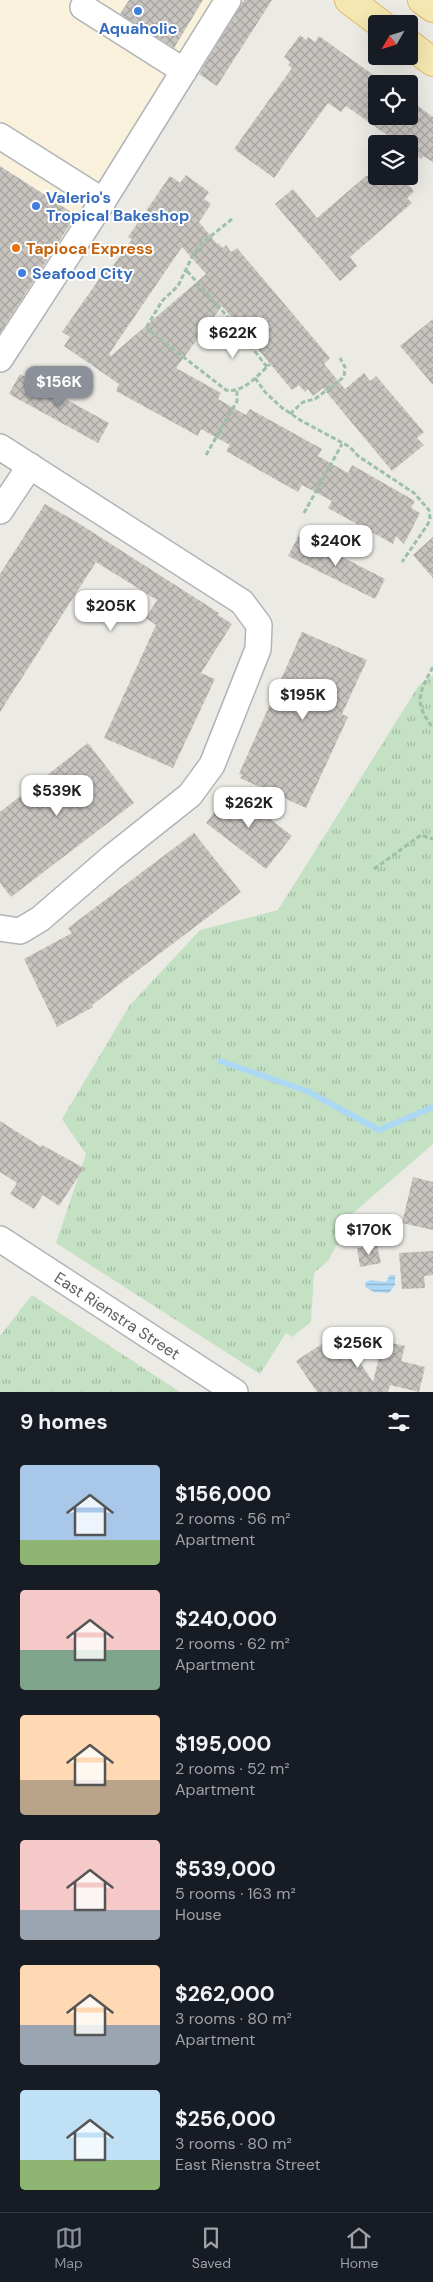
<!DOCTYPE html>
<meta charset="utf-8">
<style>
:root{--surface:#171b24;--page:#20242c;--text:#f1f3f6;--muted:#9ea1a6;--line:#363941;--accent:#8c9099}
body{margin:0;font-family:"DM Sans",sans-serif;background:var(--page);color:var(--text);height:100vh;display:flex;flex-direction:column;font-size:19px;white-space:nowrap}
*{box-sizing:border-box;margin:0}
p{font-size:16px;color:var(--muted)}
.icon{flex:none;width:28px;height:28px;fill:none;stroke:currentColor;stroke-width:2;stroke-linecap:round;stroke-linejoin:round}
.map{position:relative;height:1392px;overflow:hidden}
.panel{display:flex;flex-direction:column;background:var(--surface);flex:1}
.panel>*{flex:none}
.needle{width:32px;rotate:231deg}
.buttons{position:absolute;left:368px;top:15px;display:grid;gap:10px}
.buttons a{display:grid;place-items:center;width:50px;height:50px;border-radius:5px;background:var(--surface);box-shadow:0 5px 20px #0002;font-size:25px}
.price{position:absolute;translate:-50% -42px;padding:0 11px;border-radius:10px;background:#fff;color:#222;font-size:16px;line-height:32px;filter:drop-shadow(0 1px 2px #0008)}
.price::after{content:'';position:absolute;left:50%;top:30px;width:15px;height:11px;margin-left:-8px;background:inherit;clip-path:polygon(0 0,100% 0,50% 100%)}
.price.on{background:var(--accent);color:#fff}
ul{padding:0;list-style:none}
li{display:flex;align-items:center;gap:15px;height:125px;padding:0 20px}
li span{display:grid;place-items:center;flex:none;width:140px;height:100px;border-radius:5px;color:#555}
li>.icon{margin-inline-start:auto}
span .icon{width:60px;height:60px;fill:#fffc;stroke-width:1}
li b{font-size:21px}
h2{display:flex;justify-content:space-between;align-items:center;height:60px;padding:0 20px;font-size:21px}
.tab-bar{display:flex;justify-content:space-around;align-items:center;height:70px;border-top:1px solid var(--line);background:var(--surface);font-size:14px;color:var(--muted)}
.tab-bar a{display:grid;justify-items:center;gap:2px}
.tab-bar .on{color:var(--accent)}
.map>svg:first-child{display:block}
</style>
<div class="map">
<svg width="433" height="1392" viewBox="0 0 433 1392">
<defs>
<pattern id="grass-tufts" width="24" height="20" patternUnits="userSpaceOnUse" patternTransform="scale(1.25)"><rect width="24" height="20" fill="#c4e1c3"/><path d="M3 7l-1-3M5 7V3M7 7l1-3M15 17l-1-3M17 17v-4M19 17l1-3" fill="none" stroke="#a2baa2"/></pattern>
<pattern id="water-rules" width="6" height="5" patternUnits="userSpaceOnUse" patternTransform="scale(1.25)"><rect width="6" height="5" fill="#acd8f4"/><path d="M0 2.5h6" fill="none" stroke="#8fb2c9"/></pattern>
<pattern id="building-cross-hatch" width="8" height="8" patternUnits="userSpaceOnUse" patternTransform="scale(1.25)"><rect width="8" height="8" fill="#c8c5c0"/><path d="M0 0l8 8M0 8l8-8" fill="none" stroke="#a6a3a0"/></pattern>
</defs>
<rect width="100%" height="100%" fill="#eceae4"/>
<path fill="#f9f1dc" d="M 0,0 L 241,0 L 0,376 Z"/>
<path fill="url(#grass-tufts)" d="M 433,675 L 433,1144 L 337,1227 L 345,1240 L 336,1246 L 328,1261 L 314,1273 L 311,1322 L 292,1337 L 286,1333 L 260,1374 L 56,1243 L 86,1154 L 62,1119 L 130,1005 L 200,930 L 278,910 L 419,685 Z
M 32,1295 L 180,1392 L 0,1392 L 0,1336 Z"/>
<path fill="url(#water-rules)" d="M 390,1275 L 395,1275 L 395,1285 L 389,1293 L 374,1292 L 365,1287 L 366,1282 L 371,1280 L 386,1282 Z"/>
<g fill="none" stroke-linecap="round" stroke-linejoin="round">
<path stroke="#acd8f4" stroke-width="6" d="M 220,1061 L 307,1091 L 379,1130 L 433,1107"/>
</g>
<path fill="url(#building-cross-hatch)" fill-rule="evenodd" d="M 129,0 L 203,0 L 174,48 L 120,14 Z
M 244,0 L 272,0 L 217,86 L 199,74 Z
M 300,35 L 306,40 L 308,37 L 315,42 L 319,36 L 386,84 L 376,84 L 376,116 L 409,116 L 409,110 L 414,103 L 433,117 L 433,162 L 423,156 L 421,159 L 409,150 L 409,144 L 400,144 L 346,106 L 341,112 L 328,103 L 274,178 L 234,149 L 292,68 L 288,65 L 290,62 L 284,57 Z
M 0,166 L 76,215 L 0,333 Z
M 186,175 L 209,192 L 204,199 L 211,204 L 199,222 L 217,244 L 218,243 L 223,248 L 226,245 L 231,252 L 237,248 L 330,358 L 324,364 L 345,389 L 364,373 L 370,381 L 376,376 L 424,432 L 417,438 L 424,445 L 392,471 L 323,388 L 313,396 L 308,389 L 305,392 L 299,385 L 292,390 L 222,306 L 176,368 L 221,393 L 218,399 L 246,415 L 250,409 L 322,449 L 318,456 L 348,473 L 352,465 L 415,501 L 411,508 L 420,513 L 404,544 L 396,536 L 393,544 L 328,508 L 332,501 L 302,485 L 298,492 L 259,470 L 226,451 L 230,445 L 201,429 L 198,436 L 116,391 L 119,384 L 64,346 L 70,337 L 62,332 L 107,268 L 110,270 L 132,239 L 128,237 L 170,176 L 180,183 ZM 182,247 L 206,274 L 111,356 L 109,354 Z
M 366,176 L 401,176 L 414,191 L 407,198 L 412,203 L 350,257 L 357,266 L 340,281 L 275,204 L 293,189 L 317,218 Z
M 433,319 L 433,385 L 400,346 Z
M 20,374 L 109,423 L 98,443 L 9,394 Z
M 45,504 L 75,521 L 219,613 L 218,615 L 232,624 L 201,673 L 215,679 L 173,768 L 104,738 L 156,625 L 146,618 L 157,600 L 96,562 L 0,712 L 0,574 Z
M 299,535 L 385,579 L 375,599 L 288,556 Z
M 433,537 L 433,578 L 413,555 Z
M 302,632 L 367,660 L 342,714 L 348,717 L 306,808 L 240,778 L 242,775 L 239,774 Z
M 88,743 L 134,803 L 11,897 L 0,883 L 0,812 Z
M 232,789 L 292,836 L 266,869 L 206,823 Z
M 194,833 L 241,892 L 92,1005 L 93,1007 L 57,1027 L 24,959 L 72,933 L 68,928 Z
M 0,1121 L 41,1147 L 42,1145 L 84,1168 L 59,1206 L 43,1195 L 34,1209 L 10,1194 L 17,1183 L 0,1172 Z
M 413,1177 L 433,1182 L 433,1230 L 402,1223 Z
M 377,1245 L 381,1263 L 360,1267 L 357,1248 Z
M 433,1251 L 433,1275 L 424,1276 L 425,1288 L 402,1289 L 399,1253 Z
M 340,1332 L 373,1382 L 383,1341 L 405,1346 L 401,1361 L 425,1367 L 419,1392 L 390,1385 L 388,1392 L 317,1392 L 296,1361 Z"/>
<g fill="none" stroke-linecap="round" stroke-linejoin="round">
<g stroke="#b1b4b7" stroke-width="28">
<g id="minor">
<path d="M 83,7 L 184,71"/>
<path d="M 0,136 L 103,201 L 0,359"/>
<path d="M 103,201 L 228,0"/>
<path d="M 0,447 L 242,602 L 259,625 L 258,649 L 212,765 L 190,795 L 112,857 L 40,919 L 20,931 L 0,928"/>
<path d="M 0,511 L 30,466"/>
<path id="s1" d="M 0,1239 L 235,1392"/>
</g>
</g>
<g stroke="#e0ba6a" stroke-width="30">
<path id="major" d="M 349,0 L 381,24
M 422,0 L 433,8
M 409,44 L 433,62"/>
</g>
<path stroke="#9dc1a6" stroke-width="3" stroke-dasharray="5 2.5" stroke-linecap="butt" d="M 232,219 L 201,244 L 193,255 L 178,286 L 162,301 L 146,328 L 226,390 C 243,394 259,374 270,364
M 187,271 L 232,322 L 267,367
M 255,378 L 265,392 L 281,407 L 300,420 L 350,447 L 358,456 L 414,493 L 429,510 L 430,518 L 428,524 L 402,562
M 290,414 L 303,402 L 315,399 L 344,377 L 345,367 L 340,358
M 206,455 L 237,401 L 237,391
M 304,513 L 342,444
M 433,667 C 419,693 413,702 433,728
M 374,869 L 421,835 L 433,839"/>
<use href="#minor" stroke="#fff" stroke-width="25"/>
<use href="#major" stroke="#f5e7b1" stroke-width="28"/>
</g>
<g fill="#3f7fe0" stroke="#fff" stroke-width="2">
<circle cx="138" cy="11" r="5"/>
<circle cx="36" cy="206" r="5"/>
<circle cx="22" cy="273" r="5"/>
</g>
<circle fill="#e8710a" stroke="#fff" stroke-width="2" cx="16" cy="248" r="5"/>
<g text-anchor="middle" stroke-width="4" stroke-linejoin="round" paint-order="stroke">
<g font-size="16" font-weight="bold" fill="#366cbe" stroke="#fff" text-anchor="start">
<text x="138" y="34" text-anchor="middle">Aquaholic</text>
<text x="46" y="203">Valerio's<tspan x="46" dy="18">Tropical Bakeshop</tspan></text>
<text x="32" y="279">Seafood City</text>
</g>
<g font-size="16" font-weight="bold" fill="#c56008" stroke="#fff" text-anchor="start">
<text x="26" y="254">Tapioca Express</text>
</g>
<g font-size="16" fill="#5c5f63" stroke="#fff">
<text dy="6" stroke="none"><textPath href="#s1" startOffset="140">East Rienstra Street</textPath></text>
</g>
</g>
</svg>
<div class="buttons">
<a><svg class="needle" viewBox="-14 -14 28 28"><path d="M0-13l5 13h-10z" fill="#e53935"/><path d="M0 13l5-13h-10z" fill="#9ea1a6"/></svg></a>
<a><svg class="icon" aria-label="locate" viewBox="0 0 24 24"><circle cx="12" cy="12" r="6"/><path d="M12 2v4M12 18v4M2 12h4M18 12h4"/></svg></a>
<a><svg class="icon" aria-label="layers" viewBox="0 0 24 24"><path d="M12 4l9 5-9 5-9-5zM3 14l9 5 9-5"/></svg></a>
</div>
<b class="price" style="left:233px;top:359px">$622K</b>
<b class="price on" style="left:59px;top:408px">$156K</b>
<b class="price" style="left:336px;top:567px">$240K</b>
<b class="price" style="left:111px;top:632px">$205K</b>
<b class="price" style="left:303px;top:721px">$195K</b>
<b class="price" style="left:57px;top:817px">$539K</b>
<b class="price" style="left:249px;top:829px">$262K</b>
<b class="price" style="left:369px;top:1256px">$170K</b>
<b class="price" style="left:358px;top:1369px">$256K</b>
</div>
<section class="panel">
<h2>9 homes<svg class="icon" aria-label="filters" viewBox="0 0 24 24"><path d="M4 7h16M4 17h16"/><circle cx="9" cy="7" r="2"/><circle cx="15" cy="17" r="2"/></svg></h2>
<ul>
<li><span style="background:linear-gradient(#a9c7e8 75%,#8fb573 0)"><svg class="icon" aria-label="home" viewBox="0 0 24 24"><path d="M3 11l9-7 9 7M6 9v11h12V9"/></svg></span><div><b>$156,000</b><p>2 rooms · 56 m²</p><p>Apartment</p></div></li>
<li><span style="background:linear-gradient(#f6c9c9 60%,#7fa58c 0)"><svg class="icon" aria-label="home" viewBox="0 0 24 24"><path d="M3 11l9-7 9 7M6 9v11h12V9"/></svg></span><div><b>$240,000</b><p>2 rooms · 62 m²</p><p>Apartment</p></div></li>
<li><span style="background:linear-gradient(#ffd9b3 65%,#b9a48a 0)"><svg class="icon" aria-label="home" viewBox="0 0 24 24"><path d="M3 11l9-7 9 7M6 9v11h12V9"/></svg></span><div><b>$195,000</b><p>2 rooms · 52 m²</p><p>Apartment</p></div></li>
<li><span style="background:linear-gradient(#f6c9c9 70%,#9aa5b1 0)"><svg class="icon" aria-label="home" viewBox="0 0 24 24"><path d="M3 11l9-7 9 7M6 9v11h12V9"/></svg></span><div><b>$539,000</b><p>5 rooms · 163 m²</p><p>House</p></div></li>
<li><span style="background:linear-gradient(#ffd9b3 60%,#9aa5b1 0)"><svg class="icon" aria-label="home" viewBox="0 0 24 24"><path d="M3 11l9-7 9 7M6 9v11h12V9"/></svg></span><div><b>$262,000</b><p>3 rooms · 80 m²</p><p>Apartment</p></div></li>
<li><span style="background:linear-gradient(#bfe0f5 70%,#8fb573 0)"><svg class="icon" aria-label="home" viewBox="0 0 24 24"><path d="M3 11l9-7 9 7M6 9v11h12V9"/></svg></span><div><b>$256,000</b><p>3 rooms · 80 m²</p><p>East Rienstra Street</p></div></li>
</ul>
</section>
<nav class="tab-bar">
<a class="on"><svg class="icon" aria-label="map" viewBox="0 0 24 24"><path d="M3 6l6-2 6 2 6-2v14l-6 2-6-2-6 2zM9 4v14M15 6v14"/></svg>Map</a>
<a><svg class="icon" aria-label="saved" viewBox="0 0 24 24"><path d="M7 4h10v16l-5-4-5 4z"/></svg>Saved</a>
<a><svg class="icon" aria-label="home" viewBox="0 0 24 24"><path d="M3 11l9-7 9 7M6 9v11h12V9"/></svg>Home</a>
</nav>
